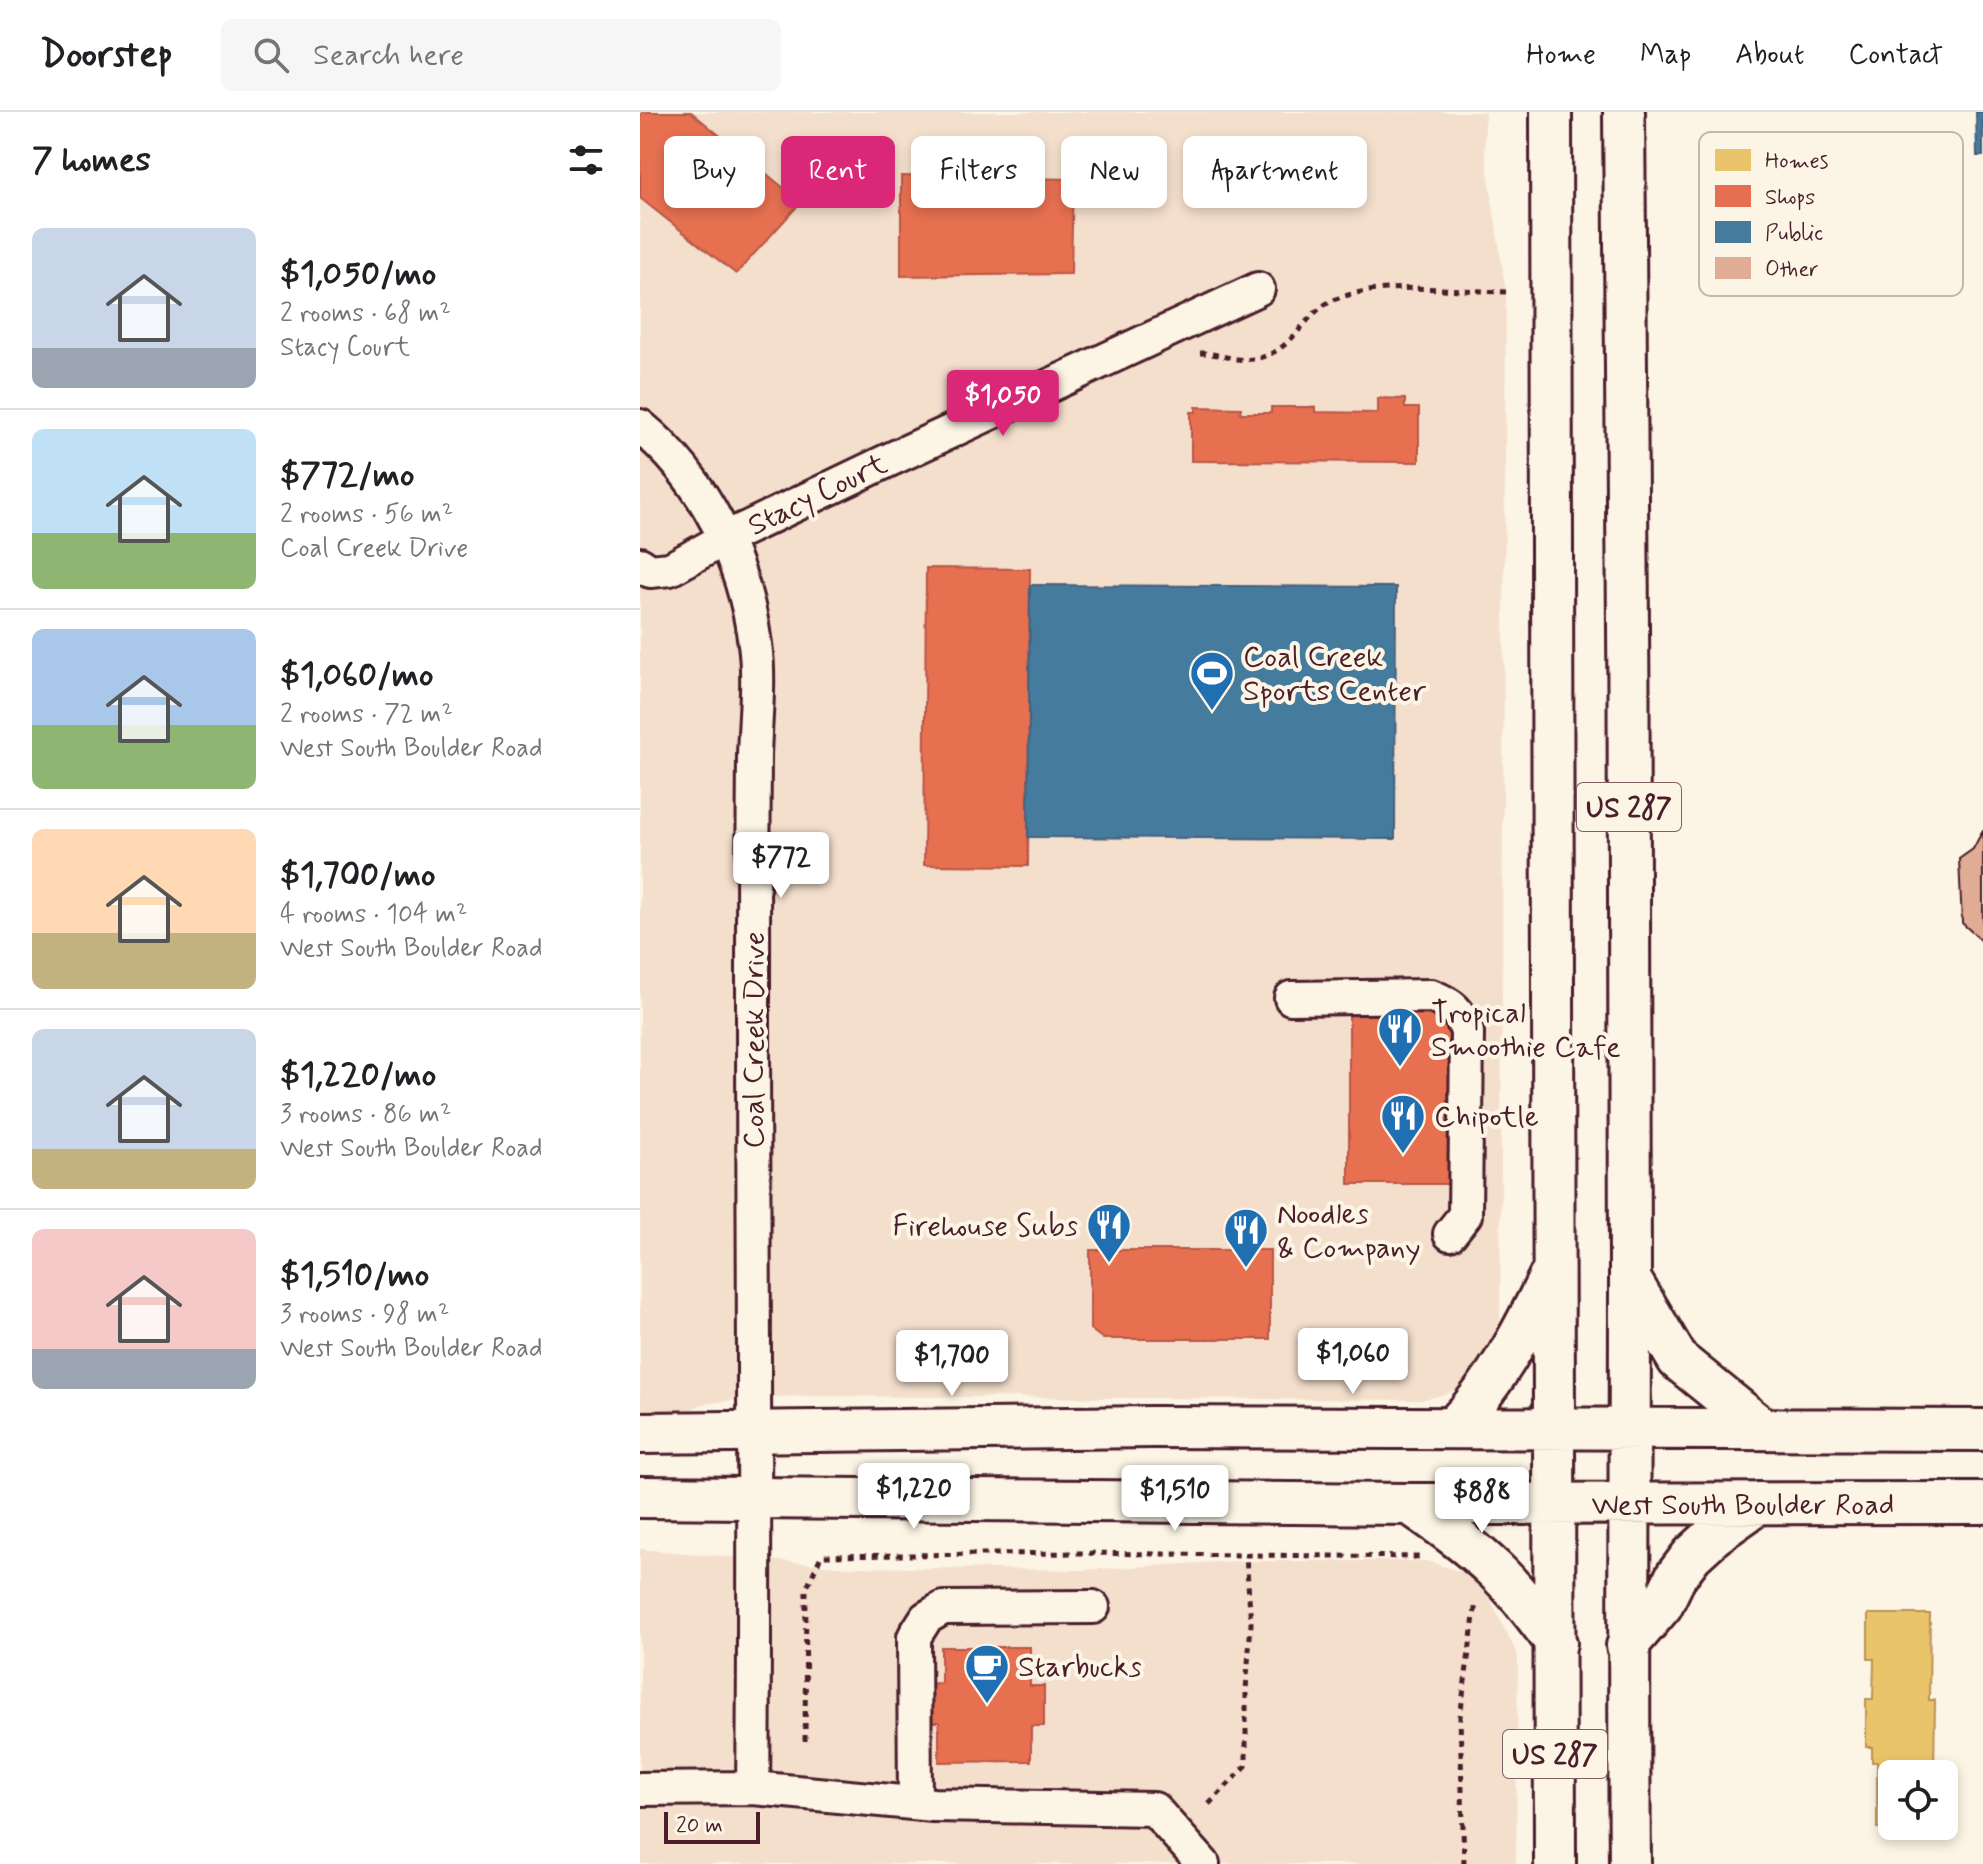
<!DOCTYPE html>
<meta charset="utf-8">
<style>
:root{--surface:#fff;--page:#f6f6f6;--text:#202124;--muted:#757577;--line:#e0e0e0;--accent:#db2777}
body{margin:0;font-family:Mynerve,sans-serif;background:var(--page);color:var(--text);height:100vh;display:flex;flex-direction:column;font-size:30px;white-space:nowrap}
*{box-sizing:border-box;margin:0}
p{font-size:26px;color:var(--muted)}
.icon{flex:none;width:44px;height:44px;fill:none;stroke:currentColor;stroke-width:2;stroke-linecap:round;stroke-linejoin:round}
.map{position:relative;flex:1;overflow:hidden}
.panel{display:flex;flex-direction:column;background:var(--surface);width:640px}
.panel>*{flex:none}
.banner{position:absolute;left:24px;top:24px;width:760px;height:72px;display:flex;gap:16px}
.buttons{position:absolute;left:1238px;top:1648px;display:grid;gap:16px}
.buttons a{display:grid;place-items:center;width:80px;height:80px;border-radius:12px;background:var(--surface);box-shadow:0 4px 12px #0003;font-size:40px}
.scale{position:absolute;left:24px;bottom:20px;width:96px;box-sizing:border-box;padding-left:8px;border:4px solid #4a1f2b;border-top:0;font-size:22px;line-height:28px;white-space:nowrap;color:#4a1f2b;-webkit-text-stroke:6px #fcf5e5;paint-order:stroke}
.price{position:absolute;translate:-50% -68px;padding:0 18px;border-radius:8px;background:#fff;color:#222;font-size:26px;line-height:52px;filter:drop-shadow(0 2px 4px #0008)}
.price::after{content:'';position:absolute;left:50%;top:48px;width:24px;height:18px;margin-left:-12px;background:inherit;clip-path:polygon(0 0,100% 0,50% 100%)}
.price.active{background:var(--accent);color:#fff}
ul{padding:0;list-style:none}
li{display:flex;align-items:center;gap:24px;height:200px;padding:0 32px}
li+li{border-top:2px solid var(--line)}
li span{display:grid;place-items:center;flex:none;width:224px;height:160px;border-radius:12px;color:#555}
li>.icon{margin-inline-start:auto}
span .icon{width:96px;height:96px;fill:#fffc;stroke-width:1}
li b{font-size:34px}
h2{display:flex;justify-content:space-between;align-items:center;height:96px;padding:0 32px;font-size:34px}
.tag{padding:0 28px;border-radius:12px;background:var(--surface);box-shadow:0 4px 12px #0003;font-size:28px;line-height:72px}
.tag.active{background:var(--accent);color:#fff}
header{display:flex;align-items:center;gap:48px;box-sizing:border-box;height:112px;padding:0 40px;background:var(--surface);border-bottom:2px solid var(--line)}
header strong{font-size:38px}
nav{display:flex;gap:44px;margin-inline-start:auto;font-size:28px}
.search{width:560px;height:72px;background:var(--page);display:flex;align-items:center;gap:20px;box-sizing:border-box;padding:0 28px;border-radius:12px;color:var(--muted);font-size:30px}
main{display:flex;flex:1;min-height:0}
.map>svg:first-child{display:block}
</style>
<header>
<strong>Doorstep</strong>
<div class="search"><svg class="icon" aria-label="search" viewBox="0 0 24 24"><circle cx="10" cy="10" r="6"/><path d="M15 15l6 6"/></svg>Search here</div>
<nav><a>Home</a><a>Map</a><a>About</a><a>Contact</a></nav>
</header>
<main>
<section class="panel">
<h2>7 homes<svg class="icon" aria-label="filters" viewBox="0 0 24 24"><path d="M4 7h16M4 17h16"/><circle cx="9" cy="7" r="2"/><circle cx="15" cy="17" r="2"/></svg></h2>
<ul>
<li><span style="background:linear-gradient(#c9d6e8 75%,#9aa5b1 0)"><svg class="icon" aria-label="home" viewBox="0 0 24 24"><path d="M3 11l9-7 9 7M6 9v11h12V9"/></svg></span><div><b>$1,050/mo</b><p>2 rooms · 68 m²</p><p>Stacy Court</p></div></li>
<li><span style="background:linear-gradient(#bfe0f5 65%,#8fb573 0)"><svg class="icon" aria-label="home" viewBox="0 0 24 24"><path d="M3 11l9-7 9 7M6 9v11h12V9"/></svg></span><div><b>$772/mo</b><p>2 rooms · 56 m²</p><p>Coal Creek Drive</p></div></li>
<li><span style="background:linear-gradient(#a9c7e8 60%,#8fb573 0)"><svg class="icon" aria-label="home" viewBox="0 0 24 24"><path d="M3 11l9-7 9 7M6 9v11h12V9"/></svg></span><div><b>$1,060/mo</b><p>2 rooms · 72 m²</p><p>West South Boulder Road</p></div></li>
<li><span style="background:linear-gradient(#ffd9b3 65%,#c2b280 0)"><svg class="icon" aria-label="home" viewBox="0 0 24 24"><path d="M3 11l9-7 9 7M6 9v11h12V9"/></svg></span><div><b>$1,700/mo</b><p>4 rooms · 104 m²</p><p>West South Boulder Road</p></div></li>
<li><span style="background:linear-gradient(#c9d6e8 75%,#c2b280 0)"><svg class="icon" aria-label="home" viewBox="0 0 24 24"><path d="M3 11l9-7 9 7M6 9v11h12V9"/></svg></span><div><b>$1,220/mo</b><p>3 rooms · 86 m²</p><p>West South Boulder Road</p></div></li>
<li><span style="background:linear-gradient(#f6c9c9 75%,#9aa5b1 0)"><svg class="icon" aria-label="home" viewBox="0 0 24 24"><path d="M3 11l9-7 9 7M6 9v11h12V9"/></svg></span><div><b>$1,510/mo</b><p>3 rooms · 98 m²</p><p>West South Boulder Road</p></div></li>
</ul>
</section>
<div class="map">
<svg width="1343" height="1752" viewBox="0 0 1343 1752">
<rect width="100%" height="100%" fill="#fcf5e5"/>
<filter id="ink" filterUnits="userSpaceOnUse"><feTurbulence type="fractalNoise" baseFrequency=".0125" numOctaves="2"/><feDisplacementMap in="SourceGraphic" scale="16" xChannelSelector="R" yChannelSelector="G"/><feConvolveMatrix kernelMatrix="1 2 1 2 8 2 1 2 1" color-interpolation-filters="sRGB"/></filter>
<g filter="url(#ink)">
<path fill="#f4dfcd" d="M 0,0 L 845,0 L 845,39 L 866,180 L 860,1228 L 832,1267 L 807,1282 L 782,1288 L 164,1284 L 113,1286 L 63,1292 L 50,1298 L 0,1298 Z
M 0,1437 L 209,1455 L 440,1458 L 594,1449 L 787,1449 L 840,1466 L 878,1544 L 876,1752 L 0,1752 Z"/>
<path fill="#e9c46a" stroke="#b99257" stroke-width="2" d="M 1228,1502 L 1290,1502 L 1289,1588 L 1295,1588 L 1294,1662 L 1252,1662 L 1252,1714 L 1288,1714 L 1288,1716 L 1237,1716 L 1237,1650 L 1232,1650 L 1232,1635 L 1226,1635 L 1226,1587 L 1233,1587 L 1234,1547 L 1228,1547 Z"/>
<path fill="#e76f51" stroke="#b85746" stroke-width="2" d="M 3,0 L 51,0 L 161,90 L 96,162 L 0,86 L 0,3 Z
M 261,64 L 433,67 L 431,162 L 261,164 Z
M 738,286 L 765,287 L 765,296 L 779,296 L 779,350 L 551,349 L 551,300 L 556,300 L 556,295 L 601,296 L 600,301 L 631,301 L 631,295 L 675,295 L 675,300 L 738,301 Z
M 286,456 L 390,457 L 388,754 L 284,753 Z
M 709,893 L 789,893 L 809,916 L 809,1072 L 709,1072 Z
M 450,1138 L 630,1138 L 630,1227 L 463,1227 L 450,1217 Z
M 301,1535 L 390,1535 L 390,1574 L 404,1574 L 404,1614 L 391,1614 L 391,1649 L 299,1650 L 299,1610 L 277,1610 L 276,1572 L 301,1571 Z"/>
<path fill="#457b9d" stroke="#465f7b" stroke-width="2" d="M 1336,0 L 1343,0 L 1343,44 L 1337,44 Z
M 390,473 L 756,475 L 755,727 L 388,725 Z"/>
<path fill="#e1ac95" stroke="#4a1f2b" stroke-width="2" d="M 1343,718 L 1343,830 L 1322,811 L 1319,747 L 1333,737 Z"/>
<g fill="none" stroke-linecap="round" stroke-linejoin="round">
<g stroke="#4a1f2b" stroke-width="38">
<path id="minor" d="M 0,314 C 65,367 104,449 115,532 C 120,568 115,608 114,644 C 113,724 113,803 113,883 C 113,1147 116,1412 113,1676
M 0,452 L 10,459 L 30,457 L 86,426 L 249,348 L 618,177
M 651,886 L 791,884 C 812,892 820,899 827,920 L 825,1103 L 810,1122
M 0,1677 L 113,1676 L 293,1693 L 514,1697 L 563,1752
M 275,1691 L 274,1525 L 286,1506 L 303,1496 L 453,1495"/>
</g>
<g stroke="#4a1f2b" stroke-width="46">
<path id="major" d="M 911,0 L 915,1752
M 984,0 C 988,387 990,775 990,1162 C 990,1359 988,1555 990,1752
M 990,1167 L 1038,1248 L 1123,1317
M 813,1316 C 856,1272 882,1221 909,1166
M 0,1321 L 512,1315 L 1343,1318
M 0,1385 L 770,1392 L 1343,1391
M 770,1392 C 800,1413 829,1433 855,1458 C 878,1480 897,1506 916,1531
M 987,1534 L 1022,1493 L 1036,1464 L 1052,1443 L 1074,1423 L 1119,1391"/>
</g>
<path stroke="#4a1f2b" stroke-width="5" stroke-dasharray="6 6" stroke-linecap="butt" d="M 560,241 C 579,241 596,250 614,247 C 657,239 661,201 696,187 C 741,169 817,179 866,180
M 165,1629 L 166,1477 L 181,1444 L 436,1441 L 782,1445
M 569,1692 L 606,1654 L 606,1578 L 611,1512 L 606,1444
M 824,1752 L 820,1605 L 836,1490"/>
<use href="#minor" stroke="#fcf5e5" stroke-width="32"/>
<use href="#major" stroke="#fcf5e5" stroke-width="40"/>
</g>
</g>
<defs>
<g id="stadium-pin" transform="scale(2.3)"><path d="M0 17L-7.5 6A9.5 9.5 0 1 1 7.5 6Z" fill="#1f6fb2" stroke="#fcf5e5"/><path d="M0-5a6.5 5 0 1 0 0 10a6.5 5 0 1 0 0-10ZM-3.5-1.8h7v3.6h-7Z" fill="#fff"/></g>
<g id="restaurant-pin" transform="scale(2.3)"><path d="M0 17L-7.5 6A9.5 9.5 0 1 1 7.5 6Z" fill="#1f6fb2" stroke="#fcf5e5"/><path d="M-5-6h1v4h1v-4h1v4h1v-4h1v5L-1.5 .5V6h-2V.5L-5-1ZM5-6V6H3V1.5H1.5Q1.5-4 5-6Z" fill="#fff"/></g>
<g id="cafe-pin" transform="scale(2.3)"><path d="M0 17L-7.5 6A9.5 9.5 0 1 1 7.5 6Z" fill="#1f6fb2" stroke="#fcf5e5"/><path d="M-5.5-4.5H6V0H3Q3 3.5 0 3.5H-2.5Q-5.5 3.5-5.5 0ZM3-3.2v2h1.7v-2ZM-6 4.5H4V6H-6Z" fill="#fff"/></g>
</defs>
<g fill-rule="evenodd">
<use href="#stadium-pin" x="572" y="561"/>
<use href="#restaurant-pin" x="760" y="917"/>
<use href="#restaurant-pin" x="763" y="1004"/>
<use href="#restaurant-pin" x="469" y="1113"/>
<use href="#restaurant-pin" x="606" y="1118"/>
<use href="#cafe-pin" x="347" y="1554"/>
</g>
<g text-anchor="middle" stroke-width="8" stroke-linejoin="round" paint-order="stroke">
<g fill="#fcf5e5" stroke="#7f5f63" stroke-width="2">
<rect x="937" y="671" width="104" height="48" rx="6"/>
<rect x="863" y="1618" width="104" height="48" rx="6"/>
</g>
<g font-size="28" font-weight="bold" fill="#4a1f2b">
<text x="989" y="705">US 287</text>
<text x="915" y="1652">US 287</text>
</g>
<g font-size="30" fill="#4a1f2b" stroke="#fcf5e5">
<text transform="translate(177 382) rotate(-26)" y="10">Stacy Court</text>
<text transform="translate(113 928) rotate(-90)" y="10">Coal Creek Drive</text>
<text x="1103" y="1402">West South Boulder Road</text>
</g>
<g font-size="30" fill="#4a1f2b" stroke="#fcf5e5" text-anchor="start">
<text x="603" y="554">Coal Creek<tspan x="603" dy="34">Sports Center</tspan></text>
<text x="791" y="910">Tropical<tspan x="791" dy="34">Smoothie Cafe</tspan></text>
<text x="794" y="1014">Chipotle</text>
<text x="637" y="1111">Noodles<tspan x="637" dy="34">&amp; Company</tspan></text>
<text x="438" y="1123" text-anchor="end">Firehouse Subs</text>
<text x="378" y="1564">Starbucks</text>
</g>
</g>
<rect x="1059" y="20" width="264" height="164" rx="12" fill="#fcf5e5" stroke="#c7b5ad" stroke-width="2"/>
<rect x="1075" y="37" width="36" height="22" fill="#e9c46a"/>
<rect x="1075" y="73" width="36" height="22" fill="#e76f51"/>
<rect x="1075" y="109" width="36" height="22" fill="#457b9d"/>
<rect x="1075" y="145" width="36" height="22" fill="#e1ac95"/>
<g font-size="22" fill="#4a1f2b">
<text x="1125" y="56">Homes</text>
<text x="1125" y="92">Shops</text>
<text x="1125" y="128">Public</text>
<text x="1125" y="164">Other</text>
</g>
</svg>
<div class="buttons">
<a><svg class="icon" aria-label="locate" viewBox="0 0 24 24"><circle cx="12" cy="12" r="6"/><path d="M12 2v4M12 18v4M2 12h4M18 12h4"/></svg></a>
</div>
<div class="scale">20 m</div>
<b class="price active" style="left:363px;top:326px">$1,050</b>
<b class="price" style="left:141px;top:788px">$772</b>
<b class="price" style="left:713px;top:1284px">$1,060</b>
<b class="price" style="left:312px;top:1286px">$1,700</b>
<b class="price" style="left:274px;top:1419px">$1,220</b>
<b class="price" style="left:535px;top:1421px">$1,510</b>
<b class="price" style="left:842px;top:1423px">$888</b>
<div class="banner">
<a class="tag">Buy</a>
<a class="tag active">Rent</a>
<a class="tag">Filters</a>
<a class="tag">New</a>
<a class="tag">Apartment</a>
</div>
</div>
</main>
